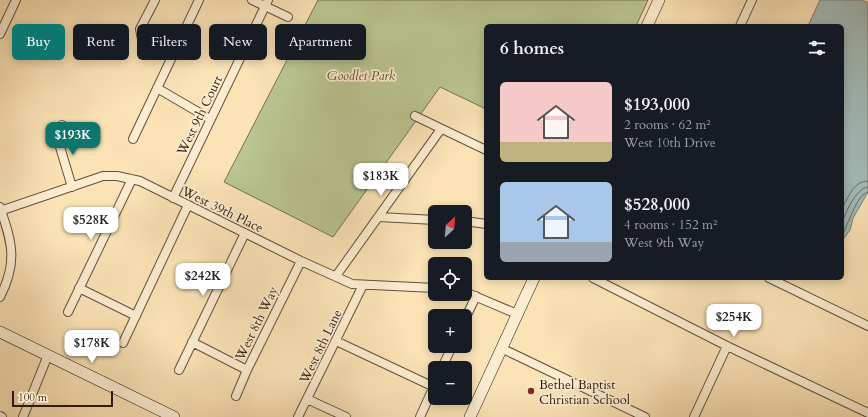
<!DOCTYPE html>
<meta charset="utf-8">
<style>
:root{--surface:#171b24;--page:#20242c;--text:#f1f3f6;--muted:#9ea1a6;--accent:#0f766e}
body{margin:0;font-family:Cardo,serif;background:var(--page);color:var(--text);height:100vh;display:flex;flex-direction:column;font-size:15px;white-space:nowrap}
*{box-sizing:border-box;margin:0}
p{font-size:13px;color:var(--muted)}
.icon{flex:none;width:22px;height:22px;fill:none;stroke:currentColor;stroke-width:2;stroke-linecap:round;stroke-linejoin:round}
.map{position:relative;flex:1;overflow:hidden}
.details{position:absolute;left:484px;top:24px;width:360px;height:256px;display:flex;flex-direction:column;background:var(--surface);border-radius:6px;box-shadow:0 2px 10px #0003}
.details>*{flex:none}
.top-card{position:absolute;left:12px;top:24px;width:380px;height:36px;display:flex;gap:8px}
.needle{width:26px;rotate:26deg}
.controls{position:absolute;left:428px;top:205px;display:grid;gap:8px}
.controls a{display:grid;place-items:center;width:44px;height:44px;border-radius:6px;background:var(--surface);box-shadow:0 2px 10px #0003;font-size:20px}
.scale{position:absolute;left:12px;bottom:10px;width:101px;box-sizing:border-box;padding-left:4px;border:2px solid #301c10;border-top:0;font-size:11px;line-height:14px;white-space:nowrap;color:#301c10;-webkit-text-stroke:3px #fcedd0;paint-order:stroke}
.price{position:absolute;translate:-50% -34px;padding:0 9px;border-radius:8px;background:#fff;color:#222;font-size:13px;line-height:26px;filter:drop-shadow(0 1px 2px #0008)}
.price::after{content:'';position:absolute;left:50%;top:24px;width:12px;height:9px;margin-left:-6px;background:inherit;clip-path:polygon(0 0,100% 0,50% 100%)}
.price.active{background:var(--accent);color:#fff}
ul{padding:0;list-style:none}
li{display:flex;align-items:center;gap:12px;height:100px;padding:0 16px}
li span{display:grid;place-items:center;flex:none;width:112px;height:80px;border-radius:6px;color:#555}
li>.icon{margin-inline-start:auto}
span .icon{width:48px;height:48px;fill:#fffc;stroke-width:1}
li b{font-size:17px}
h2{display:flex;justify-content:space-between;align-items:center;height:48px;padding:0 16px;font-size:17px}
.pill{padding:0 14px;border-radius:6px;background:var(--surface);box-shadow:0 2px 10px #0003;font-size:14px;line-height:36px}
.pill.active{background:var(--accent);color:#fff}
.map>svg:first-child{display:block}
</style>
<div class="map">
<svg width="868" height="417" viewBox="0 0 868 417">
<rect width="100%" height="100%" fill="#fbe3b6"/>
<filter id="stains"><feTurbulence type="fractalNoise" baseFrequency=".005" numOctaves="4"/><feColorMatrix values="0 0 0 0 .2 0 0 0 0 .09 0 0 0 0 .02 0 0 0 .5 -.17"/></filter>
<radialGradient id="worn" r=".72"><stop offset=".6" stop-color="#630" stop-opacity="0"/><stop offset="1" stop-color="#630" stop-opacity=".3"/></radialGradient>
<path fill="#bac591" stroke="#757050" d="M 318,0 L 648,0 L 636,26 L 486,26 L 486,109 L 440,87 L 333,237 L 224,182 Z"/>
<path fill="#a3bbb9" stroke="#757b75" d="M 820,0 L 862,0 L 868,3 L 868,192 L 853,218 L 850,230 L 842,241 L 842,26 L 808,26 Z"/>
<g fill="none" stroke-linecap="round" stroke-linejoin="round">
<path stroke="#6a6c64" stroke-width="1" d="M 842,208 C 849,197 853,181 868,181
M 842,224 C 844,214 857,187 868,187
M 842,235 C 848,226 857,193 868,192"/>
<g stroke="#634e3a" stroke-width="10">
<path id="street" d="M 155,0 L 140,29 L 143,44 L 163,54
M 252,0 L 288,17
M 740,26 L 752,0
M 0,34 L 16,0
M 157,88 L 210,119
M 415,116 L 486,150
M 62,125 L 57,137 L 72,187
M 133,139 L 199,0
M 173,198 L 268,0
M 0,211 L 103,176 L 117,176 L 140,181 L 301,261 L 352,284 L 435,288
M 379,217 L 435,220
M 465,221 L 486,224
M 336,276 L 441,129
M 593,278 L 727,346 L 868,413
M 769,278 L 868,326
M 79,288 L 136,316
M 465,292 L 517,314
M 0,297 C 18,262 12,243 0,207
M 68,312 L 132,179
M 465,319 L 476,296
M 336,341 L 434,387
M 192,342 L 247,370
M 123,343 L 188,205
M 501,348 L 645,417
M 442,368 L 452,346
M 179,370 L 245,233
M 236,396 L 247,370 L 301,261
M 307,399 L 346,417
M 0,416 L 2,417
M 23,417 L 48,355
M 298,417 L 363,285
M 420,417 L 435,384
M 694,417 L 727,346"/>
</g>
<g stroke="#301c10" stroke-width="12">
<path id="secondary" d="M 647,26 L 659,0
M 0,332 L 174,417
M 470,417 L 534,278"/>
</g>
<use href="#street" stroke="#fcedd0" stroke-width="8"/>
<use href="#secondary" stroke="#fcedd0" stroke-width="11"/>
</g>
<circle fill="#8f2418" stroke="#fcedd0" stroke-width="1.5" cx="531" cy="391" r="4"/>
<g text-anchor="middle" stroke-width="3.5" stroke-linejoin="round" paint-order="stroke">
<g font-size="13" font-style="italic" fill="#594f37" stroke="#fcedd0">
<text x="361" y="80">Goodlet Park</text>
</g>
<g font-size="13" fill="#301c10" stroke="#fcedd0">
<text transform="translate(199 115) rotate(-64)" y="5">West 9th Court</text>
<text transform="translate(223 209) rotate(26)" y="5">West 39th Place</text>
<text transform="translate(256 323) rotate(-64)" y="5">West 8th Way</text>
<text transform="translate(320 346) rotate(-64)" y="5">West 8th Lane</text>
</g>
<g font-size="13" fill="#301c10" stroke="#fcedd0" text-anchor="start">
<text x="539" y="389">Bethel Baptist<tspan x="539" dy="15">Christian School</tspan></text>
</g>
</g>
<rect width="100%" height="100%" filter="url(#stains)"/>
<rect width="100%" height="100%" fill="url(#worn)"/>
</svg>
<div class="controls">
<a><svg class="needle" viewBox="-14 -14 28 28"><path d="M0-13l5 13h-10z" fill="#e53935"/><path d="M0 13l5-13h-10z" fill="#9ea1a6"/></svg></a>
<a><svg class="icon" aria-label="locate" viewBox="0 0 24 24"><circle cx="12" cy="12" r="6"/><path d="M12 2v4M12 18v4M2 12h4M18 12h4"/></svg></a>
<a>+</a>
<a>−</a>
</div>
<div class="scale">100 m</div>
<b class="price active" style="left:73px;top:156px">$193K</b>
<b class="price" style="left:381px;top:197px">$183K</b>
<b class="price" style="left:91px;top:241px">$528K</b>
<b class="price" style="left:203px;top:297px">$242K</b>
<b class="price" style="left:734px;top:338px">$254K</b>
<b class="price" style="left:92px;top:364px">$178K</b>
<div class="top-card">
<a class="pill active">Buy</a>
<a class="pill">Rent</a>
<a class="pill">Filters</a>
<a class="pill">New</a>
<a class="pill">Apartment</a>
</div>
<section class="details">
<h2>6 homes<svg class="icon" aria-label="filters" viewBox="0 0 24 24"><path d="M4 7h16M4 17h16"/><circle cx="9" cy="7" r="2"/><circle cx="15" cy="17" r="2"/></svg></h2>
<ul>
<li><span style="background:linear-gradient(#f6c9c9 75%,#c2b280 0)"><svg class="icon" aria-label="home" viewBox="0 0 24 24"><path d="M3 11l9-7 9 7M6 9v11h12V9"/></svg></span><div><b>$193,000</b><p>2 rooms · 62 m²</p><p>West 10th Drive</p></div></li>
<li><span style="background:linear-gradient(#a9c7e8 75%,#9aa5b1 0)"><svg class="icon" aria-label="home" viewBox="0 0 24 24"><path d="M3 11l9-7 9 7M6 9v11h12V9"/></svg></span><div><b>$528,000</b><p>4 rooms · 152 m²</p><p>West 9th Way</p></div></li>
</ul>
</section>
</div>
